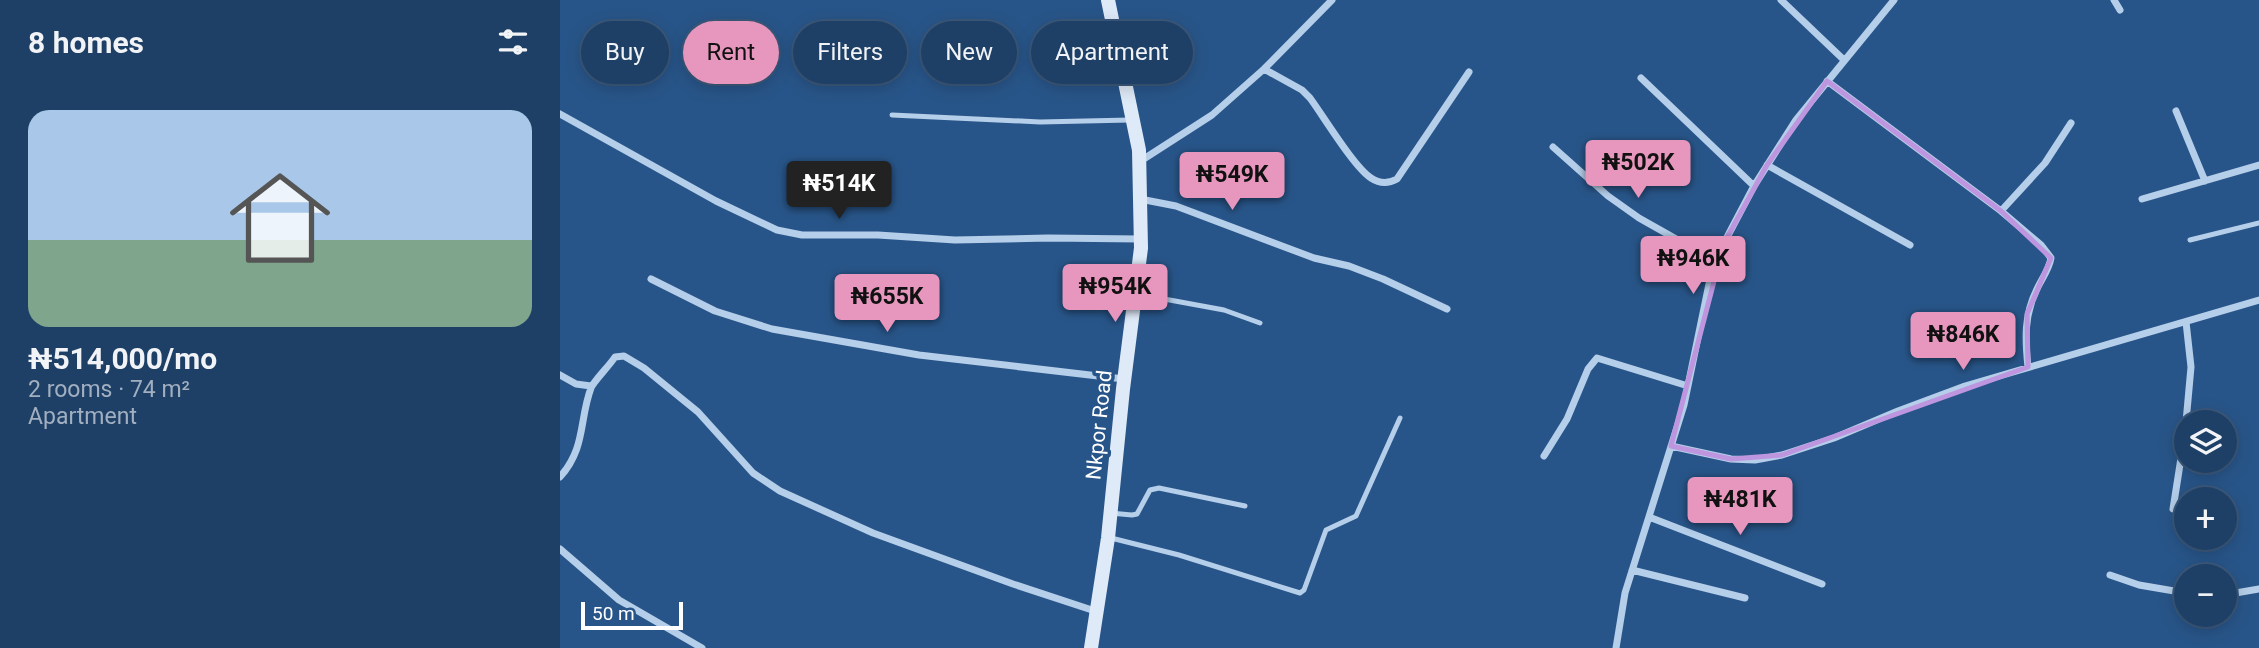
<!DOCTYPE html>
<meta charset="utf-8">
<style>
:root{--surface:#1e4067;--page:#26476d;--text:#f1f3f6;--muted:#a1afc0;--line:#3c597b;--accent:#e797bd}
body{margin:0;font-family:Roboto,sans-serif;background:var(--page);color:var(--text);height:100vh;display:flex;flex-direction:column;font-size:26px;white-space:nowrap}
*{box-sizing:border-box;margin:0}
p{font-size:23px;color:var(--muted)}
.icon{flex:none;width:38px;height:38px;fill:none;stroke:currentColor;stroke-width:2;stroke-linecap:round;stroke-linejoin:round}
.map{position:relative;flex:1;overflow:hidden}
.details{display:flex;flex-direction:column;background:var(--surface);width:560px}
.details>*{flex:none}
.guide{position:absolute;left:21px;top:21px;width:665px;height:63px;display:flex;gap:14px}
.buttons{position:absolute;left:1614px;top:410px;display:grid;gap:14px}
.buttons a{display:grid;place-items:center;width:63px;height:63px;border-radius:50%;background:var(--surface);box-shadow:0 4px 18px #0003,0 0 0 2px var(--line);font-size:35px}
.scale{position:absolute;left:21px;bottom:18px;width:102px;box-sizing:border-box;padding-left:7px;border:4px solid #fff;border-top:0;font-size:19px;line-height:24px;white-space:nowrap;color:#fff;-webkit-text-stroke:5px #285589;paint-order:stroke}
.price{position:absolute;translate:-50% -60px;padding:0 16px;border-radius:7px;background:var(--accent);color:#111;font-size:23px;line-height:46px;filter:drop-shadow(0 2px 4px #0008)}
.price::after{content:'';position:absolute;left:50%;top:42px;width:21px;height:16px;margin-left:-10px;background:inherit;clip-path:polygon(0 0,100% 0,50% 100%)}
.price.selected{background:#222;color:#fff}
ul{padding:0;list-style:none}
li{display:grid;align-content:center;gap:14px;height:371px;padding:0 28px}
li span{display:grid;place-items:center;height:217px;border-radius:21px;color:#555}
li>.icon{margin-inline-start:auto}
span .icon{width:126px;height:126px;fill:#fffc;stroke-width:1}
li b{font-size:30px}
h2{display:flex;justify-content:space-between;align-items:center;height:84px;padding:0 28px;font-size:30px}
.pill{padding:0 24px;border-radius:32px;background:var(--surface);box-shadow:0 4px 18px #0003,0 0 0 2px var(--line);font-size:24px;line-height:63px}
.pill.selected{background:var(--accent);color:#111}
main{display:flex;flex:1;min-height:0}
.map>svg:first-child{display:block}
</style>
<main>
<section class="details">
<h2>8 homes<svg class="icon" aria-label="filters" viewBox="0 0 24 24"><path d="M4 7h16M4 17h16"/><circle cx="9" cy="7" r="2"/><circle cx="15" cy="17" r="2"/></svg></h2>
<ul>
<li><span style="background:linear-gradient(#a9c7e8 60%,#7fa58c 0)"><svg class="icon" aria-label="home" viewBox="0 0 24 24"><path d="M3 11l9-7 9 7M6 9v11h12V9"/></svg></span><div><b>₦514,000/mo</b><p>2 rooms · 74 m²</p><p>Apartment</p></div></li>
</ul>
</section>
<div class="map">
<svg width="1699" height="648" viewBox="0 0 1699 648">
<rect width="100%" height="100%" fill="#285589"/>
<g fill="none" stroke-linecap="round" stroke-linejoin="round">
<path stroke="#b5cee9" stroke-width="5" d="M 332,115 L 480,122 L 570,120
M 1630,240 L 1699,223
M 577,294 L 664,310 L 700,323
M 550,513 L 572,515 L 577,514 L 590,490 L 599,488 L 685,506
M 551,538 L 619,555 L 740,593 L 744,590 L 766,530 L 796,516 L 840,418"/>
<path stroke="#b5cee9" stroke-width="7" d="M 1221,0 L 1284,60
M 1554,0 L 1560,10
M 704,69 L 742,90 L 750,98 C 764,117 794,167 811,178 C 820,184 828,184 837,179 L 909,72
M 1081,78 L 1194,186
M 1267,81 L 1441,211 L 1481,245 L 1491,258 C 1489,270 1482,278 1477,289 C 1464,315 1465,339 1468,367
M 1616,111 L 1645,181
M 0,114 L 156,201 L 217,230 L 242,235 L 318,235 L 395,240 L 488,238 L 580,239
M 993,147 L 1048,196 L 1079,218 L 1157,262
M 579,162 L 652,115 L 704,69 L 772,0
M 1207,165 L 1350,245
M 580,199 L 616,206 L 754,258 L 789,266 L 823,279 L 887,309
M 1582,199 L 1699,165
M 1441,211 L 1485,163 L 1511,123
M 91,279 L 155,311 L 212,329 L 359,355 L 564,379
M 0,375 L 16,384 L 31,386
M 1626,422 L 1631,367 L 1626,322
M 1111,446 L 1171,459 L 1195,460 L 1222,455 L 1274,438 L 1338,411 L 1405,386 L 1699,300
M 984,456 L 1007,419 L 1028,369 L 1037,358 L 1128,386
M 0,477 C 26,448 19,420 31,388 C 33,382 50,365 55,357 L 64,356 L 84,368 L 138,412 L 193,473 L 220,491 L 313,533 L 453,584 L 535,611
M 1613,509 L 1626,426
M 1089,517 L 1262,584
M 0,549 L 59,600 L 142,648
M 1072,570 L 1185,598
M 1550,575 L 1579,585 L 1626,593
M 1664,595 L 1699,589
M 1056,648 L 1065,593 L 1124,405 L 1149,284 L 1164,243 L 1194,186 L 1236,120 L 1334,0"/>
<path stroke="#dfeaf8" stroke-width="14" d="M 531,648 L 548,538 L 563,389 L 581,248 L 579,150 L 548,0"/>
</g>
<path fill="none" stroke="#bd96df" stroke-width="5" stroke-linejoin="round" d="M 1267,81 L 1441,211 L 1491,258 L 1467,314 L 1468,367 L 1222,455 L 1171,459 L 1111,446 L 1164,243 L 1207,165 Z"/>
<g text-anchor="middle" stroke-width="7" stroke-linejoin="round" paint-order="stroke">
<g font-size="21" fill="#fff" stroke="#285589">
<text transform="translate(539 425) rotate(-84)" y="7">Nkpor Road</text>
</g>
</g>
</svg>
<div class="buttons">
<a><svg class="icon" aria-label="layers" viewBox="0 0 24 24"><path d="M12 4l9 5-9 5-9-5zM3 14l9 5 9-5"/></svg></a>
<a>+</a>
<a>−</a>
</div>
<div class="scale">50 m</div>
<b class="price" style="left:1078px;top:200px">₦502K</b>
<b class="price" style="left:672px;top:212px">₦549K</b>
<b class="price selected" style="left:279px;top:221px">₦514K</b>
<b class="price" style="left:1133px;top:296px">₦946K</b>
<b class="price" style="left:555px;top:324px">₦954K</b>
<b class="price" style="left:327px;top:334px">₦655K</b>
<b class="price" style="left:1403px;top:372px">₦846K</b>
<b class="price" style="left:1180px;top:537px">₦481K</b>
<div class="guide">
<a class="pill">Buy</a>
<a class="pill selected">Rent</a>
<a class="pill">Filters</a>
<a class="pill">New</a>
<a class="pill">Apartment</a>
</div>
</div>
</main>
